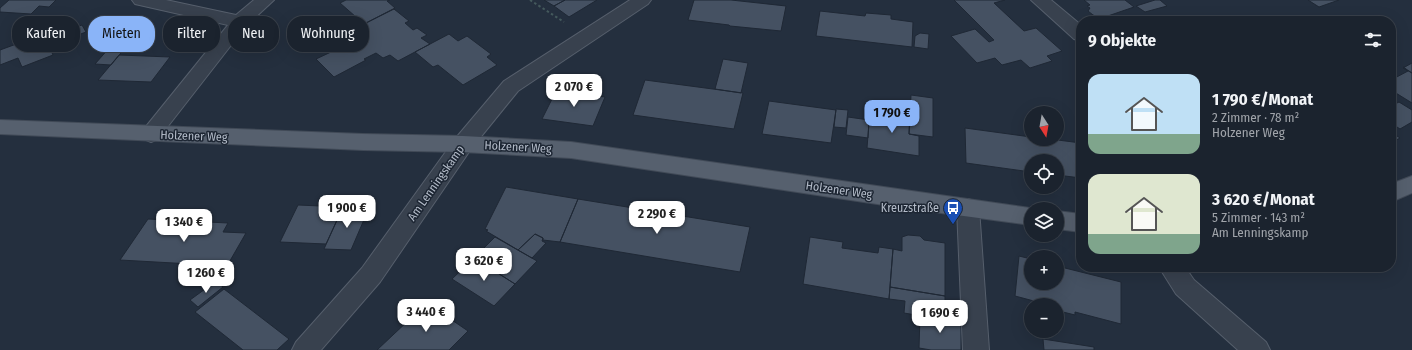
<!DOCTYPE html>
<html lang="de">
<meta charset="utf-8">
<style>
:root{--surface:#1b232e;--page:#282f3a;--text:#f1f3f6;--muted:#a0a4aa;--line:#39404a;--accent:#8ab4f8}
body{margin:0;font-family:"Fira Sans Condensed",sans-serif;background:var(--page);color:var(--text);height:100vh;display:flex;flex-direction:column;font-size:15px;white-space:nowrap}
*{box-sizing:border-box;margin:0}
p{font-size:13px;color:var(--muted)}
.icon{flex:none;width:22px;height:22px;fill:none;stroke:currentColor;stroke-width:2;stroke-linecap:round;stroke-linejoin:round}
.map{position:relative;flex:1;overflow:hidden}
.drawer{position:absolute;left:1076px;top:16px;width:320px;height:256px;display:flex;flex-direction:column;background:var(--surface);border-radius:16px;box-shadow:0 4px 16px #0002,0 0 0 1px var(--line)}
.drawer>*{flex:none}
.top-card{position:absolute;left:12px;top:16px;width:380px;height:36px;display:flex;gap:8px}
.needle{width:26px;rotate:169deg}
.fabs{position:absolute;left:1024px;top:106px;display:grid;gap:8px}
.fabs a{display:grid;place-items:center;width:40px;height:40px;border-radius:50%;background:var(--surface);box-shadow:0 4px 16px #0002,0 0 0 1px var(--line);font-size:20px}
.price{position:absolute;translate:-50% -34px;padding:0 9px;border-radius:8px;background:#fff;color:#222;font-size:13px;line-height:26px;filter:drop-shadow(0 1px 2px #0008)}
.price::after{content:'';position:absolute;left:50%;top:24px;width:12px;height:9px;margin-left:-6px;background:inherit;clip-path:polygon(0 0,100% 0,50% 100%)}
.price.active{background:var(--accent);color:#111}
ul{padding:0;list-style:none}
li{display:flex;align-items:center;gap:12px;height:100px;padding:0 12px}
li span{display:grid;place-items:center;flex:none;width:112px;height:80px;border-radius:12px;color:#555}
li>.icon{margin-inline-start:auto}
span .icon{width:48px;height:48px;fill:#fffc;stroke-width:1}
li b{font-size:17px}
h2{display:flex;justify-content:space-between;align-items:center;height:48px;padding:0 12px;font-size:17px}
.chip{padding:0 14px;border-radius:16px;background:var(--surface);box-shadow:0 4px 16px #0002,0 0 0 1px var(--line);font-size:14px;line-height:36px}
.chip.active{background:var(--accent);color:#111}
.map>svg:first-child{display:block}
</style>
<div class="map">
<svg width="1412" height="350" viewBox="0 0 1412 350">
<rect width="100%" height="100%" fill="#242f3e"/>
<path fill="#455162" stroke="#1f2835" d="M 9,0 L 56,0 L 49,7 L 39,6 L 31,14 L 0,12 L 0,8 Z
M 346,0 L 390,0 L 387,1 L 395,8 L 364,24 L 340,3 Z
M 544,0 L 565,0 L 554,6 Z
M 565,0 L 597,0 L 569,17 L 554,6 Z
M 694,0 L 731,0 L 786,6 L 781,31 L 730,26 L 729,25 L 688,20 Z
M 954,0 L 1005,0 L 994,3 L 1024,31 L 1036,28 L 1062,51 L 1047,56 L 1052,61 L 1030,68 L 1021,60 L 1002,65 L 995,58 L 977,63 L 951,36 L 975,29 L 989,42 L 994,40 Z
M 1084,0 L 1125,0 L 1134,7 L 1102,18 L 1093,15 L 1088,11 L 1090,8 L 1087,6 L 1090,5 Z
M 1155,0 L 1160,0 L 1167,6 L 1145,12 L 1136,6 Z
M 1308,0 L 1339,0 L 1319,7 Z
M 394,9 L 409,21 L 405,23 L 413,30 L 417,28 L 427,35 L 421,38 L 430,44 L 398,61 L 390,55 L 383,58 L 376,53 L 364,59 L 366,60 L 334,77 L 316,59 L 331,52 L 326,47 L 342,39 L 345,41 L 356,35 L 354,33 L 367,26 L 364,24 Z
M 820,11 L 865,16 L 866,13 L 891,15 L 891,19 L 913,22 L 912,47 L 816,36 Z
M 68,25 L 70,29 L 82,25 L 86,32 L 49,46 L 53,55 L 22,67 L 18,58 L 0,65 L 0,50 Z
M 920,33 L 929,34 L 928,49 L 914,47 L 915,36 Z
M 449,34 L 458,41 L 467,36 L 491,54 L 487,57 L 497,65 L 463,85 L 438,65 L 433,67 L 415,52 Z
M 110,47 L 125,48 L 111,65 L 95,64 Z
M 119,55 L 170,57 L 151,82 L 98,80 Z
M 723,59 L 748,63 L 741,93 L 715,89 Z
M 1412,63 L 1412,73 L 1403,68 Z
M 1403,67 L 1412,73 L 1412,103 L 1391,90 L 1391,80 L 1408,71 Z
M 645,80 L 743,93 L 734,129 L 633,115 Z
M 556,91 L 605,97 L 593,126 L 542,119 Z
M 911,95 L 933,98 L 933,137 L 909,134 Z
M 769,101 L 836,110 L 831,143 L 762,134 Z
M 1399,102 L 1412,110 L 1412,122 L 1400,129 L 1391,123 L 1391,106 Z
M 836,109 L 848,110 L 846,128 L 834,127 Z
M 870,110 L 910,115 L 909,134 L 919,136 L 919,156 L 867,148 Z
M 848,117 L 869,120 L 868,138 L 846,135 Z
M 965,128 L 1031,137 L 1031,139 L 1050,139 L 1081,143 L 1081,178 L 1057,175 L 1057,161 L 1031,161 L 1031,172 L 966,163 Z
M 1391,132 L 1400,138 L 1391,143 Z
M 506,187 L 578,199 L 560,242 L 543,240 L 543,238 L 535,234 L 518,250 L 486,231 L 488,230 L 485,229 Z
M 578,199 L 750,227 L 740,272 L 560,242 Z
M 298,205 L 343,207 L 326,244 L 280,242 Z
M 343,207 L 369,208 L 351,250 L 324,249 Z
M 148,219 L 228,223 L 223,232 L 246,233 L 227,266 L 120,260 Z
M 535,234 L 543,238 L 542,241 L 546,243 L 532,258 L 518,250 Z
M 908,235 L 920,236 L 924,240 L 945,243 L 945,296 L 890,287 L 893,249 L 902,251 L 902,237 Z
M 495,237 L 537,261 L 515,284 L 474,258 Z
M 810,237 L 843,242 L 842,248 L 878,253 L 879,247 L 893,249 L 889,299 L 803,284 Z
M 1019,256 L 1031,259 L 1031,283 L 1057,283 L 1057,266 L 1121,282 L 1121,324 L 1075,312 L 1075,315 L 1059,311 L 1060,308 L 1057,307 L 1057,305 L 1049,305 L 1015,296 Z
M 474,258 L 515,284 L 494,306 L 452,279 Z
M 216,281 L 223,287 L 198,307 L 190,300 Z
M 890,287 L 945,296 L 945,320 L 904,313 L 905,301 L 889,299 Z
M 224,289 L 289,339 L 277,350 L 243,350 L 195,312 Z
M 427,303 L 468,331 L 449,350 L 377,350 Z
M 920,316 L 961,322 L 961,350 L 931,350 L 919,348 Z
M 1043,339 L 1094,347 L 1094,350 L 1044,350 Z"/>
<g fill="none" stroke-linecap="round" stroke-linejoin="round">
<g stroke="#565f6c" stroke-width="2">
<path id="minor" d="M 132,0 L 166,0 L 236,15 L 254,0 L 274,0 L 246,26 L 158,139 L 151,142 L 144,139 L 141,134 L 144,129 L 228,25 L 135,4 Z
M 630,0 L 651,0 L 648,4 L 518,91 L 471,149 L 380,282 L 321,350 L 292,350 L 296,342 L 362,268 L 455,139 L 504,81 Z
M 1031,0 L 1051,0 L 1081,25 L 1081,41 L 1074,39 Z
M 968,199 L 976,202 L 979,208 L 989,350 L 963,350 L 957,208 L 960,202 Z
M 1159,267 L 1185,267 L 1194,280 L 1266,342 L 1270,350 L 1238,350 L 1176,294 Z"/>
</g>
<g stroke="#414a57" stroke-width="2">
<path id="major" d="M 0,120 L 363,134 L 463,136 L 571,142 L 1037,209 L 1031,209 L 1031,225 L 904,208 L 571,158 L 463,152 L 363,150 L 0,134 Z
M 1412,176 L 1412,193 L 1391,202 L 1391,184 Z
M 1057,211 L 1081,214 L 1081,232 L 1057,229 Z"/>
</g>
<path stroke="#44595c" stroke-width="2" stroke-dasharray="2.5 2.5" stroke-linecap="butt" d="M 530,0 L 564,22"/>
<use href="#minor" fill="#38414e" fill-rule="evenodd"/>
<use href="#major" fill="#56606e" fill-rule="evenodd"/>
</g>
<defs>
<g id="bus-pin" transform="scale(1)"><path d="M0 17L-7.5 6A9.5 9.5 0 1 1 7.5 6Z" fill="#1a4fb4" stroke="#1d2633"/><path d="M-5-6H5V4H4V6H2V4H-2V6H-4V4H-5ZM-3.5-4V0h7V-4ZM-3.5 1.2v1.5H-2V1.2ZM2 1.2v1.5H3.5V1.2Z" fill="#fff"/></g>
</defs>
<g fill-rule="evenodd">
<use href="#bus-pin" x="953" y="208"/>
</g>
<g text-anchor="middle" stroke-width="3" stroke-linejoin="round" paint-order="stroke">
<g font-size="12" fill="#b4bcc9" stroke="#1d2633">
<text transform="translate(194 136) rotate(2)" y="4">Holzener Weg</text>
<text transform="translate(518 147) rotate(3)" y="4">Holzener Weg</text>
<text transform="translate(436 183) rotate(-55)" y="4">Am Lenningskamp</text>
<text transform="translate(839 190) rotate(8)" y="4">Holzener Weg</text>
</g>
<g font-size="12" fill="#b4bcc9" stroke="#1d2633" text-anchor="end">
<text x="939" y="212">Kreuzstraße</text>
</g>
</g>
</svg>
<div class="fabs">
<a><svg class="needle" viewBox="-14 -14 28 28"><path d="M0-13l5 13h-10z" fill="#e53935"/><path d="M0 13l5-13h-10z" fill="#a0a4aa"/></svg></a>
<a><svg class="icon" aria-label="locate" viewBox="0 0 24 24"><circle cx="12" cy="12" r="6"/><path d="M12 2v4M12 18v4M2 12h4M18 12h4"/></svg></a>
<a><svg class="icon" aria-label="layers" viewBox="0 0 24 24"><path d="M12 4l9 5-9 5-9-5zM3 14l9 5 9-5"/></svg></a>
<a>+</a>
<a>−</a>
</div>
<b class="price" style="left:574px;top:108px">2 070 €</b>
<b class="price active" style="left:892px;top:134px">1 790 €</b>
<b class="price" style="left:347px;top:229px">1 900 €</b>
<b class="price" style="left:657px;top:235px">2 290 €</b>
<b class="price" style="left:184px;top:243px">1 340 €</b>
<b class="price" style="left:484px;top:282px">3 620 €</b>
<b class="price" style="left:206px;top:294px">1 260 €</b>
<b class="price" style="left:426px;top:333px">3 440 €</b>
<b class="price" style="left:940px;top:334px">1 690 €</b>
<div class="top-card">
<a class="chip">Kaufen</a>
<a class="chip active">Mieten</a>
<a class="chip">Filter</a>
<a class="chip">Neu</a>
<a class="chip">Wohnung</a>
</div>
<section class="drawer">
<h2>9 Objekte<svg class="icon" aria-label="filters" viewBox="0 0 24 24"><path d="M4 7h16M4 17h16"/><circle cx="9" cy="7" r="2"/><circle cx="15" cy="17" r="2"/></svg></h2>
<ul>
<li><span style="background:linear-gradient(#bfe0f5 75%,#7fa58c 0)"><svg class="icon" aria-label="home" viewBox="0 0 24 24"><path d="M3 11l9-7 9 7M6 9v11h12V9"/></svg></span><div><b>1 790 €/Monat</b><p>2 Zimmer · 78 m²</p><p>Holzener Weg</p></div></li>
<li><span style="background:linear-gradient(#dfe7d0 75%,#7fa58c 0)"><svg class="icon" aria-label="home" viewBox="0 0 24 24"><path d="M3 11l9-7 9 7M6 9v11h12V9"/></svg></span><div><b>3 620 €/Monat</b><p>5 Zimmer · 143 m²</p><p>Am Lenningskamp</p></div></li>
</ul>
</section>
</div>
